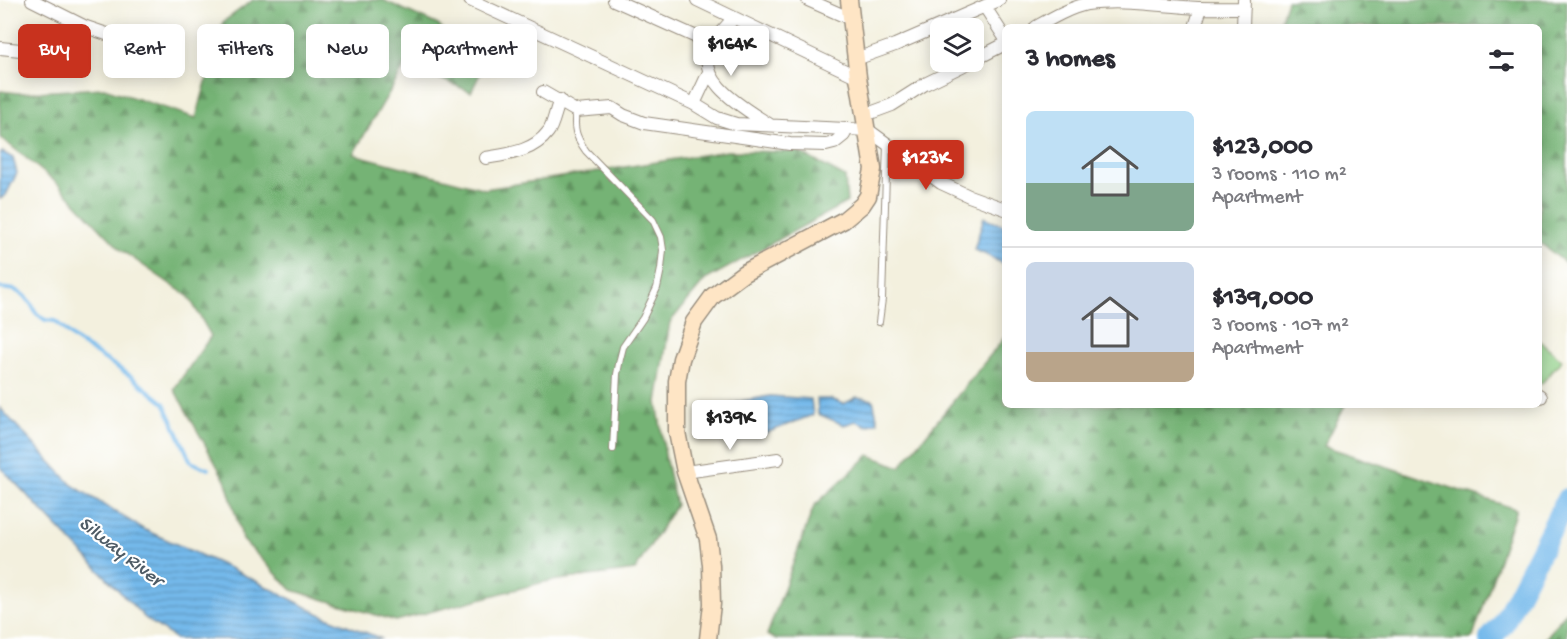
<!DOCTYPE html>
<meta charset="utf-8">
<style>
:root{--surface:#fff;--page:#f2f2f3;--text:#2b2b33;--muted:#7c7c81;--line:#e1e1e2;--accent:#c8321e}
body{margin:0;font-family:"Gochi Hand",sans-serif;background:var(--page);color:var(--text);height:100vh;display:flex;flex-direction:column;font-size:22px;white-space:nowrap}
*{box-sizing:border-box;margin:0}
p{font-size:20px;color:var(--muted)}
.icon{flex:none;width:33px;height:33px;fill:none;stroke:currentColor;stroke-width:2;stroke-linecap:round;stroke-linejoin:round}
.map{position:relative;flex:1;overflow:hidden}
.drawer{position:absolute;left:1002px;top:24px;width:540px;height:384px;display:flex;flex-direction:column;background:var(--surface);border-radius:9px;box-shadow:0 3px 15px #0003}
.drawer>*{flex:none}
.hud{position:absolute;left:18px;top:24px;width:570px;height:54px;display:flex;gap:12px}
.controls{position:absolute;left:930px;top:18px;display:grid;gap:12px}
.controls a{display:grid;place-items:center;width:54px;height:54px;border-radius:9px;background:var(--surface);box-shadow:0 3px 15px #0003;font-size:30px}
.price{position:absolute;translate:-50% -51px;padding:0 14px;border-radius:6px;background:#fff;color:#222;font-size:20px;line-height:39px;filter:drop-shadow(0 2px 3px #0008)}
.price::after{content:'';position:absolute;left:50%;top:36px;width:18px;height:14px;margin-left:-9px;background:inherit;clip-path:polygon(0 0,100% 0,50% 100%)}
.price.current{background:var(--accent);color:#fff}
ul{padding:0;list-style:none}
li{display:flex;align-items:center;gap:18px;height:150px;padding:0 24px}
li+li{border-top:2px solid var(--line)}
li span{display:grid;place-items:center;flex:none;width:168px;height:120px;border-radius:9px;color:#555}
li>.icon{margin-inline-start:auto}
span .icon{width:72px;height:72px;fill:#fffc;stroke-width:1}
li b{font-size:26px}
h2{display:flex;justify-content:space-between;align-items:center;height:72px;padding:0 24px;font-size:26px}
.pill{padding:0 21px;border-radius:9px;background:var(--surface);box-shadow:0 3px 15px #0003;font-size:21px;line-height:54px}
.pill.current{background:var(--accent);color:#fff}
.map>svg:first-child{display:block}
</style>
<div class="map">
<svg width="1567" height="639" viewBox="0 0 1567 639">
<defs>
<pattern id="forest-firs" width="22" height="20" patternUnits="userSpaceOnUse" patternTransform="scale(1.5)"><rect width="22" height="20" fill="#74b374"/><path d="M5 1l3.5 6h-7zM16 11l3.5 6h-7z" fill="#60925f"/></pattern>
<pattern id="water-rules" width="6" height="5" patternUnits="userSpaceOnUse" patternTransform="scale(1.5)"><rect width="6" height="5" fill="#74b9eb"/><path d="M0 2.5h6" fill="none" stroke="#6097be"/></pattern>
</defs>
<rect width="100%" height="100%" fill="#fff"/>
<filter id="ink" filterUnits="userSpaceOnUse"><feTurbulence type="fractalNoise" baseFrequency=".0167" numOctaves="2"/><feDisplacementMap in="SourceGraphic" scale="12" xChannelSelector="R" yChannelSelector="G"/><feConvolveMatrix kernelMatrix="1 2 1 2 8 2 1 2 1" color-interpolation-filters="sRGB"/></filter>
<filter id="wash" filterUnits="userSpaceOnUse"><feTurbulence type="fractalNoise" baseFrequency=".008" numOctaves="4" result="noise"/><feDisplacementMap in="SourceGraphic" scale="24" xChannelSelector="R" yChannelSelector="G"/><feGaussianBlur stdDeviation="1.35" result="paint"/><feColorMatrix in="noise" values="0 0 0 0 0 0 0 0 0 0 0 0 0 0 0 0 0 1.4 0 .05"/><feComposite in="paint" operator="in"/></filter>
<g filter="url(#wash)">
<rect width="100%" height="100%" fill="#f3f0de"/>
<path fill="url(#forest-firs)" stroke="#586e49" stroke-width="1.5" d="M 253,0 L 383,0 L 438,25 L 484,66 L 471,92 L 406,64 L 353,154 L 485,189 L 727,151 L 799,152 L 845,177 L 847,202 L 705,280 L 670,322 L 657,402 L 666,461 L 676,505 L 635,570 L 544,582 L 396,621 L 292,590 L 243,540 L 226,482 L 174,389 L 211,336 L 189,297 L 121,250 L 58,184 L 0,137 L 0,91 L 19,93 L 104,88 L 196,118 L 223,22 Z
M 1287,0 L 1567,0 L 1567,264 L 1539,242 L 1539,27 L 1283,27 L 1281,19 Z
M 1005,337 L 1005,405 L 1345,405 L 1324,446 L 1516,509 L 1473,637 L 1470,639 L 776,639 L 767,635 L 814,506 L 869,455 L 900,467 Z
M 1567,611 L 1567,639 L 1545,639 Z"/>
<path fill="#91d188" stroke="#667e53" stroke-width="1.5" d="M 1539,340 L 1562,360 L 1541,384 L 1539,383 Z"/>
<path fill="url(#water-rules)" stroke="#587284" stroke-width="1.5" d="M 2,152 L 13,158 L 17,173 L 6,195 L 0,199 L 0,155 Z
M 984,217 L 1005,226 L 1005,265 C 994,260 986,253 974,250 Z
M 770,396 L 811,399 L 813,415 L 766,433 L 719,438 L 700,419 L 705,411 L 716,410 L 742,401 Z
M 857,397 L 873,400 L 878,422 L 867,426 L 856,421 L 844,425 L 818,414 L 817,399 L 831,399 L 844,404 Z
M 0,408 L 72,485 L 143,529 L 240,573 L 324,616 L 382,639 L 176,639 L 145,618 L 0,467 Z"/>
<g fill="none" stroke-linecap="round" stroke-linejoin="round">
<path stroke="#74b9eb" stroke-width="4" d="M 0,288 L 15,290 L 23,295 L 30,302 L 36,313 L 45,320 L 55,321 L 74,339 L 129,375 L 164,403 L 191,462 L 208,469"/>
<path stroke="#74b9eb" stroke-width="22" d="M 1490,639 L 1503,624 L 1567,499"/>
</g>
</g>
<g filter="url(#ink)">
<g fill="none" stroke-linecap="round" stroke-linejoin="round">
<g stroke="#978d7e" stroke-width="8">
<path id="service" d="M 576,111 C 573,129 576,137 586,151 L 653,220 L 661,237 L 663,250 L 661,269 L 657,288 L 643,318 L 623,347 L 620,359 L 617,374 L 613,449
M 879,322 L 882,299 L 887,144"/>
</g>
<g stroke="#978d7e" stroke-width="14">
<path id="minor" d="M 32,0 L 86,27 L 151,49
M 470,0 L 694,104 L 717,118 L 736,124 L 868,130 L 941,183 L 969,196 L 1005,209
M 614,0 L 712,44
M 697,0 L 858,77
M 808,0 L 851,19
M 985,7 L 1005,38
M 734,18 C 727,26 719,33 713,43 C 690,80 746,109 770,125
M 1036,27 C 1052,18 1069,8 1087,4 C 1118,0 1152,4 1184,7 C 1204,9 1224,8 1244,8
M 1195,27 L 1201,8
M 1243,27 L 1244,0
M 0,48 L 62,54
M 856,59 L 895,45 L 999,0
M 974,60 L 1005,44
M 543,92 L 576,111 L 612,108 L 623,115 L 644,123 L 790,144 L 826,145 L 834,143 L 844,135 L 846,130
M 694,104 L 709,72
M 865,115 L 892,105 L 925,84 L 970,62
M 486,158 C 508,154 533,152 548,132 C 553,127 556,108 560,100
M 1539,395 L 1541,397
M 685,472 L 778,459"/>
</g>
<g stroke="#978d7e" stroke-width="19">
<path id="secondary" d="M 708,639 L 712,604 L 711,565 L 708,539 L 685,472 L 677,432 L 677,381 L 681,359 L 694,322 L 713,296 L 744,273 L 844,220 L 862,205 L 868,196 L 873,169 L 858,77 L 849,0"/>
</g>
<use href="#service" stroke="#fff" stroke-width="6"/>
<use href="#minor" stroke="#fff" stroke-width="12"/>
<use href="#secondary" stroke="#fee5c5" stroke-width="16"/>
</g>
</g>
<g text-anchor="middle" stroke-width="4.5" stroke-linejoin="round" paint-order="stroke">
<g font-size="20" font-style="italic" fill="#4f5c66" stroke="#fff">
<text transform="translate(122 550) rotate(38)" y="7">Silway River</text>
</g>
</g>
</svg>
<div class="controls">
<a><svg class="icon" aria-label="layers" viewBox="0 0 24 24"><path d="M12 4l9 5-9 5-9-5zM3 14l9 5 9-5"/></svg></a>
</div>
<b class="price" style="left:731px;top:77px">$164K</b>
<b class="price current" style="left:926px;top:191px">$123K</b>
<b class="price" style="left:730px;top:451px">$139K</b>
<div class="hud">
<a class="pill current">Buy</a>
<a class="pill">Rent</a>
<a class="pill">Filters</a>
<a class="pill">New</a>
<a class="pill">Apartment</a>
</div>
<section class="drawer">
<h2>3 homes<svg class="icon" aria-label="filters" viewBox="0 0 24 24"><path d="M4 7h16M4 17h16"/><circle cx="9" cy="7" r="2"/><circle cx="15" cy="17" r="2"/></svg></h2>
<ul>
<li><span style="background:linear-gradient(#bfe0f5 60%,#7fa58c 0)"><svg class="icon" aria-label="home" viewBox="0 0 24 24"><path d="M3 11l9-7 9 7M6 9v11h12V9"/></svg></span><div><b>$123,000</b><p>3 rooms · 110 m²</p><p>Apartment</p></div></li>
<li><span style="background:linear-gradient(#c9d6e8 75%,#b9a48a 0)"><svg class="icon" aria-label="home" viewBox="0 0 24 24"><path d="M3 11l9-7 9 7M6 9v11h12V9"/></svg></span><div><b>$139,000</b><p>3 rooms · 107 m²</p><p>Apartment</p></div></li>
</ul>
</section>
</div>
